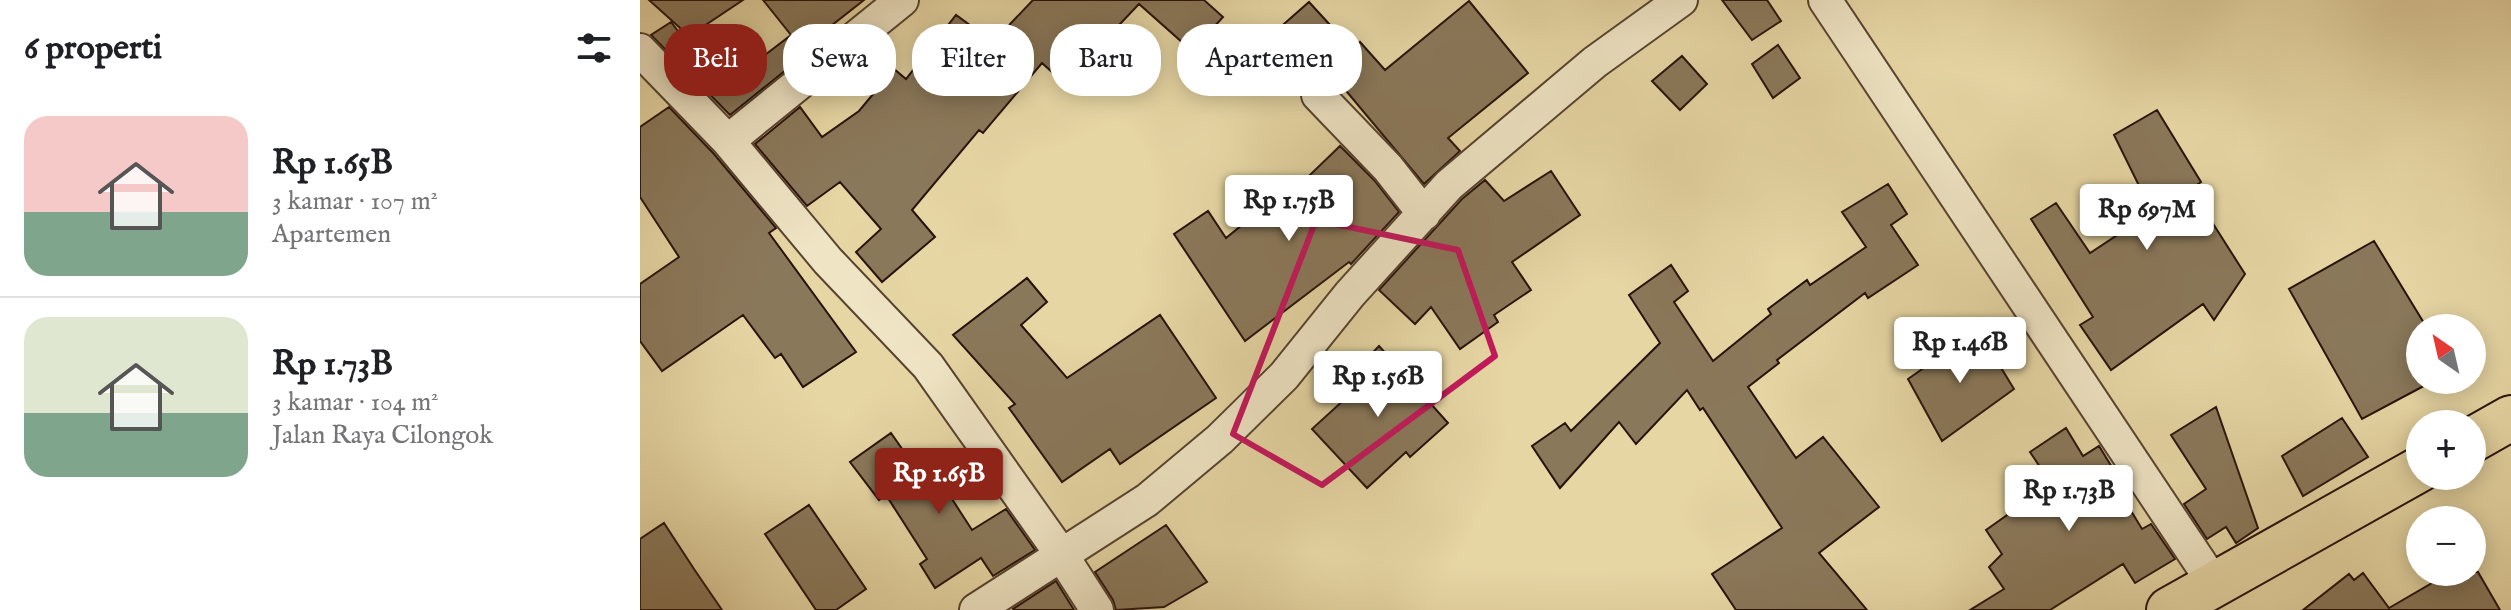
<!DOCTYPE html>
<html lang="id">
<meta charset="utf-8">
<style>
:root{--surface:#fff;--page:#f2f2f2;--text:#202124;--muted:#757577;--line:#e0e0e0;--accent:#8f2418}
body{margin:0;font-family:"IM FELL English",serif;background:var(--page);color:var(--text);height:100vh;display:flex;flex-direction:column;font-size:30px;white-space:nowrap}
*{box-sizing:border-box;margin:0}
p{font-size:26px;color:var(--muted)}
.icon{flex:none;width:44px;height:44px;fill:none;stroke:currentColor;stroke-width:2;stroke-linecap:round;stroke-linejoin:round}
.map{position:relative;flex:1;overflow:hidden}
.panel{display:flex;flex-direction:column;background:var(--surface);width:640px}
.panel>*{flex:none}
.banner{position:absolute;left:24px;top:24px;width:760px;height:72px;display:flex;gap:16px}
.needle{width:52px;rotate:326deg}
.buttons{position:absolute;left:1766px;top:314px;display:grid;gap:16px}
.buttons a{display:grid;place-items:center;width:80px;height:80px;border-radius:50%;background:var(--surface);box-shadow:0 4px 20px #0003;font-size:40px}
.price{position:absolute;translate:-50% -68px;padding:0 18px;border-radius:8px;background:#fff;color:#222;font-size:26px;line-height:52px;filter:drop-shadow(0 2px 4px #0008)}
.price::after{content:'';position:absolute;left:50%;top:48px;width:24px;height:18px;margin-left:-12px;background:inherit;clip-path:polygon(0 0,100% 0,50% 100%)}
.price.on{background:var(--accent);color:#fff}
ul{padding:0;list-style:none}
li{display:flex;align-items:center;gap:24px;height:200px;padding:0 24px}
li+li{border-top:2px solid var(--line)}
li span{display:grid;place-items:center;flex:none;width:224px;height:160px;border-radius:24px;color:#555}
li>.icon{margin-inline-start:auto}
span .icon{width:96px;height:96px;fill:#fffc;stroke-width:1}
li b{font-size:34px}
h2{display:flex;justify-content:space-between;align-items:center;height:96px;padding:0 24px;font-size:34px}
.tag{padding:0 28px;border-radius:32px;background:var(--surface);box-shadow:0 4px 20px #0003;font-size:28px;line-height:72px}
.tag.on{background:var(--accent);color:#fff}
main{display:flex;flex:1;min-height:0}
.map>svg:first-child{display:block}
</style>
<main>
<section class="panel">
<h2>6 properti<svg class="icon" aria-label="filters" viewBox="0 0 24 24"><path d="M4 7h16M4 17h16"/><circle cx="9" cy="7" r="2"/><circle cx="15" cy="17" r="2"/></svg></h2>
<ul>
<li><span style="background:linear-gradient(#f6c9c9 60%,#7fa58c 0)"><svg class="icon" aria-label="home" viewBox="0 0 24 24"><path d="M3 11l9-7 9 7M6 9v11h12V9"/></svg></span><div><b>Rp 1.65B</b><p>3 kamar · 107 m²</p><p>Apartemen</p></div></li>
<li><span style="background:linear-gradient(#dfe7d0 60%,#7fa58c 0)"><svg class="icon" aria-label="home" viewBox="0 0 24 24"><path d="M3 11l9-7 9 7M6 9v11h12V9"/></svg></span><div><b>Rp 1.73B</b><p>3 kamar · 104 m²</p><p>Jalan Raya Cilongok</p></div></li>
</ul>
</section>
<div class="map">
<svg width="1871" height="610" viewBox="0 0 1871 610">
<rect width="100%" height="100%" fill="#e6d6a4"/>
<filter id="stains"><feTurbulence type="fractalNoise" baseFrequency=".0025" numOctaves="4"/><feColorMatrix values="0 0 0 0 .2 0 0 0 0 .09 0 0 0 0 .02 0 0 0 .5 -.17"/></filter>
<radialGradient id="worn" r=".72"><stop offset=".6" stop-color="#630" stop-opacity="0"/><stop offset="1" stop-color="#630" stop-opacity=".3"/></radialGradient>
<path fill="#8a785a" stroke="#27120a" stroke-width="2" d="M 9,0 L 103,0 L 49,36 Z
M 123,0 L 224,0 L 168,44 L 172,49 L 90,115 L 11,35 L 31,22 L 82,88 L 151,35 Z
M 393,0 L 564,0 L 583,17 L 552,51 L 499,4 L 424,83 L 402,63 L 343,133 L 339,130 L 272,210 L 295,237 L 242,282 L 216,252 L 241,229 L 200,182 L 167,206 L 115,144 L 160,107 L 182,137 L 219,111 L 254,69 L 266,79 L 316,15 L 353,42 Z
M 1082,0 L 1127,0 L 1141,21 L 1112,40 Z
M 829,1 L 888,73 L 808,138 L 820,151 L 784,184 L 682,62 L 656,86 L 620,45 L 669,2 L 712,49 L 720,42 L 745,70 Z
M 1138,45 L 1160,78 L 1133,98 L 1112,64 Z
M 1042,56 L 1067,84 L 1040,110 L 1012,81 Z
M 29,107 L 74,154 L 136,228 L 129,233 L 216,352 L 163,387 L 141,354 L 135,358 L 103,315 L 22,371 L 0,341 L 0,284 L 39,257 L 0,197 L 0,127 Z
M 1517,110 L 1561,182 L 1551,189 L 1605,274 L 1574,320 L 1563,304 L 1471,370 L 1440,325 L 1453,317 L 1391,219 L 1416,203 L 1450,253 L 1512,212 L 1474,135 Z
M 700,146 L 734,180 L 759,212 L 711,264 L 709,262 L 605,341 L 534,234 L 568,211 L 586,238 L 634,199 L 638,206 Z
M 911,171 L 940,215 L 872,262 L 891,290 L 854,315 L 858,322 L 820,349 L 791,307 L 775,324 L 739,290 L 822,199 L 845,180 L 864,201 Z
M 1248,184 L 1267,214 L 1251,225 L 1278,265 L 1228,298 L 1225,293 L 1137,360 L 1139,363 L 1108,387 L 1156,458 L 1183,437 L 1239,507 L 1179,553 L 1227,610 L 1096,610 L 1072,574 L 1142,528 L 1063,408 L 1060,410 L 1047,390 L 996,444 L 979,422 L 920,488 L 892,446 L 925,423 L 931,431 L 1020,343 L 989,295 L 1031,265 L 1048,291 L 1034,302 L 1073,361 L 1131,314 L 1128,309 L 1167,280 L 1170,285 L 1226,247 L 1202,212 Z
M 1734,241 L 1787,328 L 1780,328 L 1780,380 L 1795,380 L 1722,419 L 1649,289 Z
M 387,278 L 407,302 L 381,325 L 427,378 L 520,315 L 576,398 L 480,464 L 470,449 L 422,482 L 369,408 L 375,404 L 313,335 Z
M 1338,330 L 1374,389 L 1302,441 L 1268,379 Z
M 739,346 L 808,423 L 770,457 L 766,452 L 727,488 L 672,429 L 706,398 L 697,390 Z
M 1576,407 L 1618,528 L 1596,543 L 1586,527 L 1567,539 L 1544,504 L 1566,489 L 1531,435 Z
M 1702,418 L 1728,457 L 1663,496 L 1642,456 Z
M 1426,428 L 1443,456 L 1459,446 L 1478,477 L 1473,481 L 1502,529 L 1511,524 L 1535,559 L 1495,583 L 1483,564 L 1410,610 L 1330,610 L 1364,589 L 1349,567 L 1362,554 L 1346,530 L 1387,501 L 1382,495 L 1408,479 L 1390,452 Z
M 251,433 L 281,476 L 292,468 L 332,530 L 366,509 L 395,550 L 353,576 L 341,558 L 295,588 L 280,564 L 287,559 L 246,495 L 239,500 L 210,462 Z
M 169,505 L 226,589 L 196,610 L 176,610 L 125,534 Z
M 24,523 L 54,569 L 82,610 L 0,610 L 0,539 Z
M 526,525 L 567,582 L 524,607 L 476,610 L 473,600 L 455,572 Z
M 1811,572 L 1838,572 L 1860,610 L 1663,610 L 1709,574 L 1714,580 L 1723,573 L 1749,608 Z
M 416,581 L 434,610 L 374,610 L 373,609 Z"/>
<g fill="none" stroke-linecap="round" stroke-linejoin="round">
<g stroke="#574330" stroke-width="36">
<path id="street" d="M 1185,0 L 1575,585
M 0,50 L 88,141 L 188,261 L 288,366 L 421,554 L 457,610
M 678,95 L 748,168 L 784,214
M 88,141 L 262,0
M 336,610 L 507,500 L 580,439 L 644,376 L 710,294 L 809,185 L 955,62 L 1041,0"/>
</g>
<g stroke="#27120a" stroke-width="48">
<path id="highway" d="M 1832,440 L 1871,418
M 1529,610 L 1780,469"/>
</g>
<use href="#street" stroke="#efe4c4" stroke-width="32"/>
<use href="#highway" stroke="#e6d6a4" stroke-width="44"/>
</g>
<path fill="none" stroke="#c2185b" stroke-width="6" stroke-linejoin="round" d="M 676,220 L 818,250 L 855,356 L 682,485 L 593,434 Z"/>
<rect width="100%" height="100%" filter="url(#stains)"/>
<rect width="100%" height="100%" fill="url(#worn)"/>
</svg>
<div class="buttons">
<a><svg class="needle" viewBox="-14 -14 28 28"><path d="M0-13l5 13h-10z" fill="#e53935"/><path d="M0 13l5-13h-10z" fill="#757577"/></svg></a>
<a>+</a>
<a>−</a>
</div>
<b class="price" style="left:649px;top:243px">Rp 1.75B</b>
<b class="price" style="left:1507px;top:252px">Rp 697M</b>
<b class="price" style="left:1320px;top:385px">Rp 1.46B</b>
<b class="price" style="left:738px;top:419px">Rp 1.56B</b>
<b class="price on" style="left:299px;top:516px">Rp 1.65B</b>
<b class="price" style="left:1429px;top:533px">Rp 1.73B</b>
<div class="banner">
<a class="tag on">Beli</a>
<a class="tag">Sewa</a>
<a class="tag">Filter</a>
<a class="tag">Baru</a>
<a class="tag">Apartemen</a>
</div>
</div>
</main>
